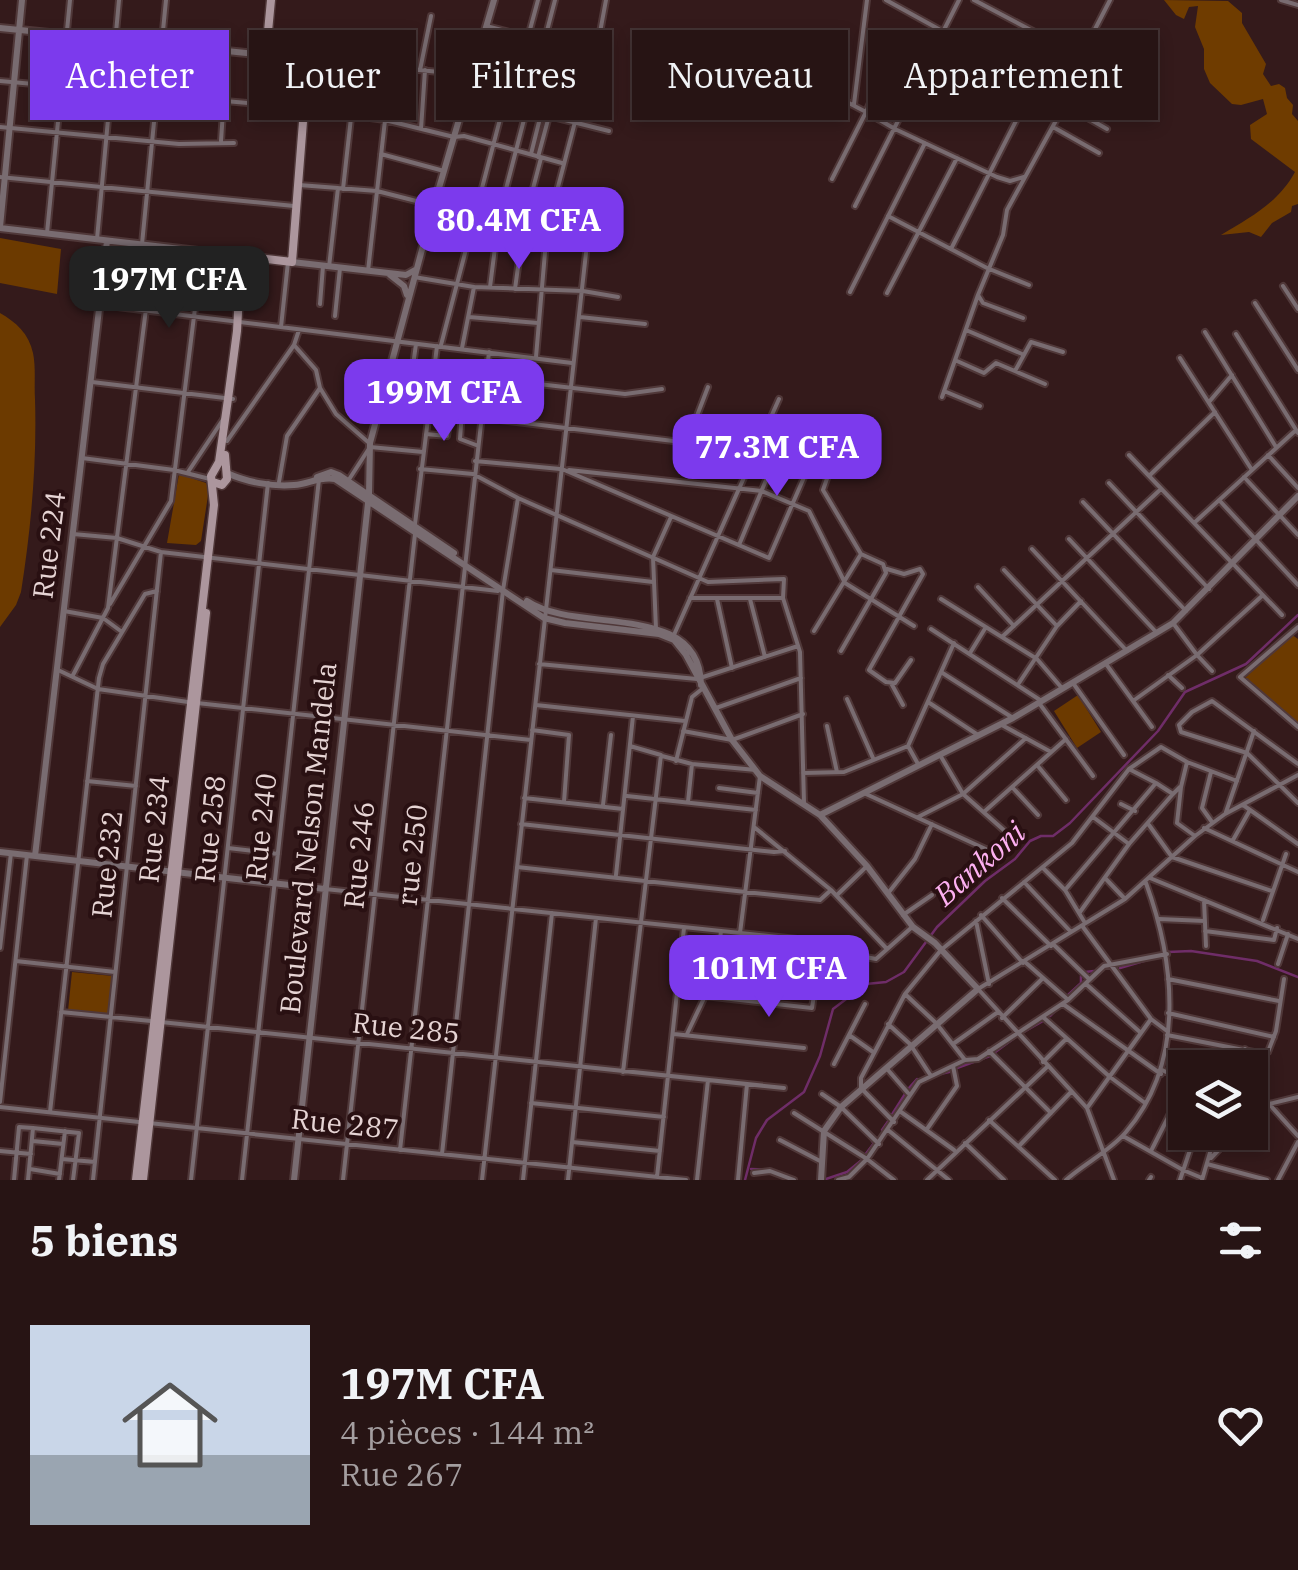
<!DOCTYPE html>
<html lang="fr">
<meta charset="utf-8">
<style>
:root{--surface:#271414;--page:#2f1d1d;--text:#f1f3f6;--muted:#a49ea0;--line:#433334;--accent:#7c3aed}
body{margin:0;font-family:"IBM Plex Serif",serif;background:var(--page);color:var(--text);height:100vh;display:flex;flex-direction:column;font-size:38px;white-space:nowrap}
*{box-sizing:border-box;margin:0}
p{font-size:32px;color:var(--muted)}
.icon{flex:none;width:55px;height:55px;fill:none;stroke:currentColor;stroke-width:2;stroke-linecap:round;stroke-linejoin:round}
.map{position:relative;height:1180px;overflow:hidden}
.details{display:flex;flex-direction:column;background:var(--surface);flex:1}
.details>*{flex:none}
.hud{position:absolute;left:30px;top:30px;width:1240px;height:90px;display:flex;gap:20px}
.fabs{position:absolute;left:1168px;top:1050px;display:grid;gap:20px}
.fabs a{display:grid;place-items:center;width:100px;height:100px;border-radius:0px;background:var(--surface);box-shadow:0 5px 15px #0003,0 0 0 2px var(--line);font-size:50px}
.price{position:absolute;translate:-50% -85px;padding:0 22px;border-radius:20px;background:var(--accent);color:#fff;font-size:32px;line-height:65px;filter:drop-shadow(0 2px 5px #0008)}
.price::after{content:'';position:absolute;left:50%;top:60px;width:30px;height:22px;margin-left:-15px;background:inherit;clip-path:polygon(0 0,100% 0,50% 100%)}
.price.selected{background:#222;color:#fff}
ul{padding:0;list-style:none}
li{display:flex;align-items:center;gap:30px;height:250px;padding:0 30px}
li+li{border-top:2px solid var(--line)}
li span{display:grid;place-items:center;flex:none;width:280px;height:200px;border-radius:0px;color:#555}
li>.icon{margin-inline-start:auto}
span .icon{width:120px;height:120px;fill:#fffc;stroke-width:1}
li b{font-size:42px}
h2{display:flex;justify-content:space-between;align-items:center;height:120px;padding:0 30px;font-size:42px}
.pill{padding:0 35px;border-radius:0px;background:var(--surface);box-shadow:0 5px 15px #0003,0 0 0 2px var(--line);font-size:35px;line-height:90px}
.pill.selected{background:var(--accent);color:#fff}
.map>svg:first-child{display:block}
</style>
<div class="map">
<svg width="1298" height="1180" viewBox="0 0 1298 1180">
<rect width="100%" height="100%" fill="#341a1b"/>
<path fill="#6c3a00" d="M 0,238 L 61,249 L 57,294 L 0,283 Z
M 0,313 C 16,322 29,334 33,353 C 36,367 34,385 35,399 C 37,463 31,529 21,592 L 16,605 L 0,627 Z
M 179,474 L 206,483 L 209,489 L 201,541 L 196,545 L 167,543 Z
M 1291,634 L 1298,639 L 1298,725 L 1245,678 Z
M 1078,695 L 1101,732 L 1077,748 L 1054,711 Z
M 72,972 L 113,976 L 108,1015 L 68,1011 Z"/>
<path fill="#6f3c00" d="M 1164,0 L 1228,1 L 1242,13 L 1242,23 L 1266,64 L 1263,74 L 1271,86 L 1279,84 L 1285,88 L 1287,98 L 1293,105 L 1292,114 L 1298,121 L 1298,204 L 1292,206 L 1291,212 L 1272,223 L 1261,237 L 1249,232 L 1221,235 C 1251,217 1278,203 1295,172 L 1251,139 L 1250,125 L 1267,114 L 1263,99 L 1241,105 L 1232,104 L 1210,83 L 1204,69 L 1204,49 L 1195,27 L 1198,6 L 1189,7 L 1184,19 L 1176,15 Z"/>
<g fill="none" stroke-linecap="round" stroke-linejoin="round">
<path stroke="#6f2d68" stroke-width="2.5" d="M 1168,952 L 1191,951 L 1257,961 L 1298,977
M 1120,968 L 1154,958
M 1085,972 L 1094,971
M 1068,995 L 1081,983 L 1081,976
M 1050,1016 L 1056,1010
M 1022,1033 L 1043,1021
M 994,1053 L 1017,1036
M 957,1068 L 990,1056
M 936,1075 L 949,1072
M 908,1089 L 917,1079
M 891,1116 L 905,1094
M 882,1130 L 889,1120
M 865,1155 L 874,1143 L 872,1141
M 751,1169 L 772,1170
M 826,1179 L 847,1172 L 863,1159
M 745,1180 L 756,1138 L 767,1120 L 804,1092 L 820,1056 L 833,1009 L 866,984 L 886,982 L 904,972 L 937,927 L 985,881 L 1015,859 L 1030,841 L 1041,836 L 1053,836 L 1070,823 L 1158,731 L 1185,692 L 1246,664 L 1298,615"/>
<g stroke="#503839" stroke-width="8">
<path id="minor" d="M 886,0 L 944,32
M 974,0 L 1084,58
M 1281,0 L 1298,5
M 486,26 L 597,54
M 528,37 L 538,0
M 903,41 L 885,68 L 866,112 L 895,129 L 997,177 L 1010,181 L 1024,177
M 935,50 L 965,64 L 1009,65 L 1070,95
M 596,54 L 606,0
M 266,55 L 470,75
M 784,69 L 866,112 L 832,179
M 420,70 L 431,16
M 1024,72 L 1041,37
M 0,81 L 259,104
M 544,82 L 583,92
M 854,104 L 867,0
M 1065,105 L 1107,129
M 304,109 L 385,120 L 454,137 L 464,136 L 562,163
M 541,114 L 609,131
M 0,127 L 179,144 L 234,143
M 1053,127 L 1099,153
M 421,129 L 425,70
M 221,141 L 223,111
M 381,154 L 444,171
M 531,154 L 541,114 L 537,102 L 552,43
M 538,157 L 549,116
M 0,177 L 294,206
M 299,185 L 377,191 L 432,205
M 343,189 L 357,64
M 436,200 L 547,229
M 855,206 L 959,0
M 888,216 L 987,268 L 1029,285
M 47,233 L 70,0
M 97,239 L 119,0
M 142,244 L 166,0
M 951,249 L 1023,107 L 1040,79
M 329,267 L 338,188
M 368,271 L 391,67
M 414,277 L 474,287 L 583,291 L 618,297
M 1283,286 L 1298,309
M 490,287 L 499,216 L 555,0
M 515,289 L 524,223 L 541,158
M 850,292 L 925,143
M 887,293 L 957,158
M 1255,303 L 1298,370
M 320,304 L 323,266
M 101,305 L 572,363
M 335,316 L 340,268
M 469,317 L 538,323
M 580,317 L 645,324
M 1023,318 L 983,303 L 978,295 L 1003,235 L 1007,210 L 1070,95 L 1082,69 L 1092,35 L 1110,0
M 281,327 L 288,262
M 966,330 L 1022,354
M 1205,332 L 1276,447
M 1236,334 L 1298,433
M 294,345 L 316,370 L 320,388 L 336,414 L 368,442
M 441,345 L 522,35
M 462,348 L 474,287
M 536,357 L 547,229 L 587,76 L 546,65
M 1180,358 L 1252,470
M 957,361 L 984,373 L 996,363 L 1045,384
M 1015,371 L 1031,342 L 1063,352
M 486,378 L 625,394 L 662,389
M 92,382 L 233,399
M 944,391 L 980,406
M 942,397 L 978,295
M 1209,402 L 1232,375
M 407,409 L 416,344
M 462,411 L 460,439 L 476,445
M 483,418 L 756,451
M 426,434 L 447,436 L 451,410
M 227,441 L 294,345 L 299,330
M 693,443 L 695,421 L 708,387
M 780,449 L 811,463
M 1129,455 L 1282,615
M 1268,455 L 1298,488
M 82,458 L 174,470 L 210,479
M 475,461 L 560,469
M 420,469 L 473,474 L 518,498 L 708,582 L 784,579 L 783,598 L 800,652 L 804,803
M 562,469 L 769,558 L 815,452 L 827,458 L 830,470 L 823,490 L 861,554 L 814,631
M 569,470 L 762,491 L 809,511 L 845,583 L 914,626
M 188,472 L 224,418
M 1150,475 L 1215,412
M 1244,477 L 1298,535
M 348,481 L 370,447 L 423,452
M 279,482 L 287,436 L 320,388
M 1109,483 L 1209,589
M 1219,500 L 1298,585
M 1083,502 L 1186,611
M 1194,523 L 1296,430
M 415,524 L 437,346
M 73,534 L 117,538 L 161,552 L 498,591
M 1069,539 L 1157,633
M 739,545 L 789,425
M 1032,549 L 1127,651
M 887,569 L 904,574 L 920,569 L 923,574 L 869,670 L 886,682 L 895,683 L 911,660
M 551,570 L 653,582
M 1004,570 L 1056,625
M 978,587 L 1014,626
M 690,598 L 783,598
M 717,599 L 732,668
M 750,599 L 765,657
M 941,599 L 1037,659 L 1061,687
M 110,604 L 171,501 L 202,252
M 64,611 L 103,618 L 122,632
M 1298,627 L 1240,677 L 1298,727
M 656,629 L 653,557 L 671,517
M 931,629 L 1040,700
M 1003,636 L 1161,489
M 673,637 L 779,399
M 841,651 L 886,573 L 883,564 L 861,554
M 970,653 L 986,627
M 539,664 L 697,679 L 798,646
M 1106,664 L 1152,727
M 58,670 L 98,689 L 188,702
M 1212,671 L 1197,655 L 1263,595
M 941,672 L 1013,718
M 73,675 L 108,608 L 154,246
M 1168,675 L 1182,688
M 891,683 L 903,705
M 1019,683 L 1057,626 L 1081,601
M 1073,683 L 1124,755
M 847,699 L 873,758
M 1133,701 L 1197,655 L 1173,623
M 928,702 L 978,735
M 197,703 L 531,740
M 1039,703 L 1093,776
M 536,705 L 685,721
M 716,708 L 801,678
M 1000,724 L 1051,752
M 827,726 L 837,772
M 532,730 L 569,735 L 564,802
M 683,731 L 732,740 L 803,714
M 908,746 L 918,764
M 940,755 L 963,794 L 1015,840
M 662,756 L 692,764 L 756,770
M 676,761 L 692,697 L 702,689
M 1187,762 L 1181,787 L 1177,823 L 1195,836
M 1298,764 L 1212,701 L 1192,712 L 1179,725 L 1181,732 L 1247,753 L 1298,803
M 1037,765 L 1066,800
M 1211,772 L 1202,808 L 1212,822
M 803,773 L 844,772 L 908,746 L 954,643
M 87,781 L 136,786
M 1156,783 L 1173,794 L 1180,787
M 1012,787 L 1038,815
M 719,788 L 758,793
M 866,794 L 1003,857
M 627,796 L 756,810
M 524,798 L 623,809
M 688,802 L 692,764
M 1121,804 L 1135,811
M 603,805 L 611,735
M 1243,805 L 1298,844
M 985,811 L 1066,739
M 1226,812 L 1254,731
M 918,817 L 963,794 L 1026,738
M 1093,817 L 1129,844
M 521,824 L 774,852 L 785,851
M 1149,825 L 1172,857 L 1272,891
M 754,827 L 831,890 L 887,949
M 1204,828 L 1298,872
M 1233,840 L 1250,810
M 228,848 L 278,854
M 517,867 L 820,900 L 831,890
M 1043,868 L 1065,890 L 1085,923
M 616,875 L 633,716
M 1105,878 L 1125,899
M 1150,878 L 1298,939
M 1024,882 L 1071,932
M 325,889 L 844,944 L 860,956 L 876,959 L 911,928
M 1065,890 L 1156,783 L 1129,769
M 889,892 L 915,859 L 932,824
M 837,895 L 866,867
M 1002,898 L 1051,946
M 1204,900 L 1206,946
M 1080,912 L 1129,844 L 1173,794
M 903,915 L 932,895
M 981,915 L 1023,963
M 1159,919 L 1205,921
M 1263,920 L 1286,854
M 976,921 L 989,984
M 1083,927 L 1151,1019 L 1167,1031
M 1205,931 L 1274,940 L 1277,928
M 740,933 L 760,776
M 1053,944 L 1088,978
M 0,948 L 11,853
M 718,956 L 817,967
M 16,961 L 115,972
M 1025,962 L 1066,998
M 1278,964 L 1288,934
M 1168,979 L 1279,1001
M 1086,984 L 1141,1033
M 905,994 L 936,1023 L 965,1060
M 705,996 L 812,1008 L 822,942
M 1063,1004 L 1161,1074
M 61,1012 L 151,1021
M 1168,1013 L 1274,1037
M 1043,1017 L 1110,1077 L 1145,1103
M 1002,1018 L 1042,979
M 161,1022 L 784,1088
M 888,1024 L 910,1044 L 931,1076
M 674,1034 L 804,1048
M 687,1034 L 716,973 L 721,931
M 849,1035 L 873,1052
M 1167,1035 L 1264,1054 L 1268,1052 L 1276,1031 L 1284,979
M 953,1044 L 998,1012
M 989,1051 L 1051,1113
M 1043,1062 L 1066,1039
M 834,1064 L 865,1004
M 1239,1068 L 1245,1049
M 888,1070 L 908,1093
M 1162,1070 L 1185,1081
M 623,1072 L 661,755 L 630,746
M 1250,1087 L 1259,1091
M 822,1094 L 841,1107 L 879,1144
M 0,1102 L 27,855
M 531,1103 L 664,1117
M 1271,1106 L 1298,1136
M 0,1107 L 139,1122
M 1087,1108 L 1151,1019
M 50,1112 L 99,678 L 103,664 L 145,594 L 157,591
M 901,1112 L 954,1150
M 794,1113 L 867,1159 L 894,1180
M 1250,1117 L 1269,1104 L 1298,1097
M 989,1120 L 1055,1180
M 894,1122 L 861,1088 L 861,1078 L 905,994 L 941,950 L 1072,843 L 1129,769 L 1161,747 L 1187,762 L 1237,781
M 149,1123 L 686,1180
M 927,1129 L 957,1086 L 953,1066
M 888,1130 L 949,1180
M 1123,1136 L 1183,1170 L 1202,1178
M 780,1140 L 820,1161
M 33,1141 L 63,1144
M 572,1142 L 660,1151
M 965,1143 L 1004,1180
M 1019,1146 L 1071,1092
M 400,1150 L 489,352
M 0,1151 L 31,1154
M 1151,1151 L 1185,1084
M 442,1154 L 503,590 L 518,498
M 1211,1158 L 1236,1132
M 62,1159 L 95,1162
M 1207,1164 L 1267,1180
M 30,1169 L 60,1174
M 754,1173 L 770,1171 L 794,1180
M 657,1177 L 684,928
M 14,1180 L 19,1127 L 33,1128
M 28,1180 L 33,1128 L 79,1133 L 73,1180
M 59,1180 L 65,1131
M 93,1180 L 161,552
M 191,1180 L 268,483
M 242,1180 L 319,479
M 343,1180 L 415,534
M 482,1180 L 586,253
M 523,1180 L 552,913
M 568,1180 L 596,918
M 697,1180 L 708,1080
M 738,1180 L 747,1084
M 838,1180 L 849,1177 L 867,1159 L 919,1082 L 965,1060 L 978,1059 L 1068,1000 L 1104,966 L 1167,954
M 927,1180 L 1047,1067
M 1066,1180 C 1085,1163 1110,1151 1126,1132 C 1186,1062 1175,963 1146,883
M 1114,1180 L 1087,1108 L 978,989 L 1125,899 L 1195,836 L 1225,814 L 1298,775
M 1149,1180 L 1151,1177
M 1180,1180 L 1196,1132
M 1202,1180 L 1216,1132
M 1278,1180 L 1298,1142"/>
</g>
<g stroke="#503839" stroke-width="10">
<path id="tertiary" d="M 0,28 L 266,55
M 0,227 L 22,0
M 0,228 L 241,256
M 292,262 L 406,275 L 415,270
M 390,275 L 404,286 L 407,295
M 227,473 C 246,482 273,487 294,485 C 309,484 320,476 335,479 L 544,618 L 565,623 L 659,634 L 674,640 L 686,655 L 732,740 L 760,776 L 820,815 L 867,866 L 913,927 L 935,943 L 978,989 L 841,1107 L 824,1131 L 821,1180
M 317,477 L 331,472 L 339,475 L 454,553
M 527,601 C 577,635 700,600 701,685
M 820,815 L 1013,718 L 1173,623 L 1298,496
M 0,852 L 325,889
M 35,856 L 107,241
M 294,1180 L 369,494 L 370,443 L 434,205 L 494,0"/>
</g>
<g stroke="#503839" stroke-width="11">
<path id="secondary" d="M 213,482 L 222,485 L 227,479 L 225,455
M 136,1180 L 214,505 L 211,476 L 219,462 L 228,399 L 237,331 L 241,256 L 292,262 L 304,109 L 261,105 L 271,0
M 143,1180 L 206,613"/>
</g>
<use href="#minor" stroke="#796c71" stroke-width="4"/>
<use href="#tertiary" stroke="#796c71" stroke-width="6"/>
<use href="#secondary" stroke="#ac969d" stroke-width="8"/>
</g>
<g text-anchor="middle" stroke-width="8" stroke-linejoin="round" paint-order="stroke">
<g font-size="28" fill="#e6d4d4" stroke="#291012">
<text transform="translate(49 545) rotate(-83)" y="10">Rue 224</text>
<text transform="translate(261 827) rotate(-84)" y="10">Rue 240</text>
<text transform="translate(154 829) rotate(-84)" y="10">Rue 234</text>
<text transform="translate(210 829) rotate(-84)" y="10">Rue 258</text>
<text transform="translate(308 838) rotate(-84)" y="10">Boulevard Nelson Mandela</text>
<text transform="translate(359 855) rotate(-84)" y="10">Rue 246</text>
<text transform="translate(412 855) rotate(-84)" y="10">rue 250</text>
<text transform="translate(107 864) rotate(-84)" y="10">Rue 232</text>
<text transform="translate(406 1028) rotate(6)" y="10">Rue 285</text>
<text transform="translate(345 1124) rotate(6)" y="10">Rue 287</text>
</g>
<g font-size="30" font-style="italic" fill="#fdb0f1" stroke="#291012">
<text transform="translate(980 864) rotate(-41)" y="10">Bankoni</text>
</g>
</g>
</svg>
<div class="fabs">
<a><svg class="icon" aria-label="layers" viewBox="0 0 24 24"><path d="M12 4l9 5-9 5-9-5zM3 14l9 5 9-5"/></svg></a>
</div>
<b class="price" style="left:519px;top:272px">80.4M CFA</b>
<b class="price selected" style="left:169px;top:331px">197M CFA</b>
<b class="price" style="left:444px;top:444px">199M CFA</b>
<b class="price" style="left:777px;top:499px">77.3M CFA</b>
<b class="price" style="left:769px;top:1020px">101M CFA</b>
<div class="hud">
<a class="pill selected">Acheter</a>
<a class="pill">Louer</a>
<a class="pill">Filtres</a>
<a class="pill">Nouveau</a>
<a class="pill">Appartement</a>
</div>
</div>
<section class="details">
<h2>5 biens<svg class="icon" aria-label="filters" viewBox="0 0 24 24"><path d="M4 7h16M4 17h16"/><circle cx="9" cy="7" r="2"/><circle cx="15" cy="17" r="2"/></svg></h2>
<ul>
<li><span style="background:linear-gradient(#c9d6e8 65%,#9aa5b1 0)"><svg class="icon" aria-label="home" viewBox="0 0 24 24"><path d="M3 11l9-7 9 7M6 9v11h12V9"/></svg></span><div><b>197M CFA</b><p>4 pièces · 144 m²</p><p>Rue 267</p></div><svg class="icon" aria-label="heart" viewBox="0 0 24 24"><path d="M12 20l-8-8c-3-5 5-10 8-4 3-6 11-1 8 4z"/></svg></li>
</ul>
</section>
